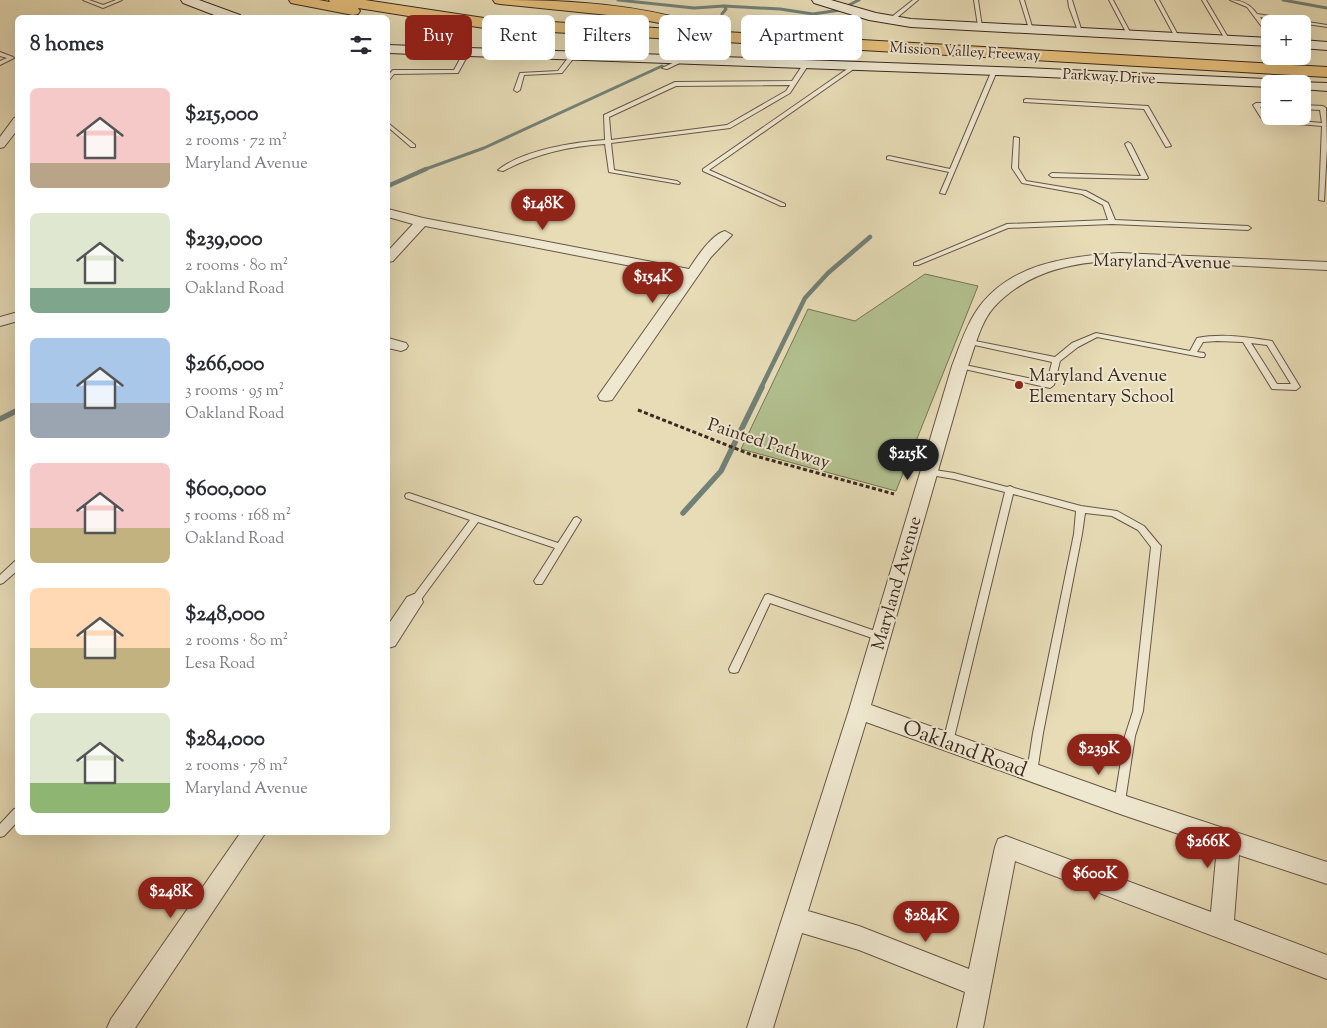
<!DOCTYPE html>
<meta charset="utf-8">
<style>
:root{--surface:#fff;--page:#f2f2f3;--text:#2b2b33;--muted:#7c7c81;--accent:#8f2418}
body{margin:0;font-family:"Sorts Mill Goudy",serif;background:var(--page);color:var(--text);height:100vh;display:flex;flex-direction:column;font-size:19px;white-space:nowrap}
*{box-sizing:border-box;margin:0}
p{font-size:16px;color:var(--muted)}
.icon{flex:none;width:28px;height:28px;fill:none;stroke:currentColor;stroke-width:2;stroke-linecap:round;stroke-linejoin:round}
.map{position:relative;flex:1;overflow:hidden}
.drawer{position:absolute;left:15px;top:15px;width:375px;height:820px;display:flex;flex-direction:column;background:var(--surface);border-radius:8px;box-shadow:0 5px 20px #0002}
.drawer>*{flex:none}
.top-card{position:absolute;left:405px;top:15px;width:475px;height:45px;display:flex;gap:10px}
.buttons{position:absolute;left:1261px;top:15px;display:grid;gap:10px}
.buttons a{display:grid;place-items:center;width:50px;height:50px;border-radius:8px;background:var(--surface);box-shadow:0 5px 20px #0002;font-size:25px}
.price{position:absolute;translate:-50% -42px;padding:0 11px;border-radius:18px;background:var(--accent);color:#fff;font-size:16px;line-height:32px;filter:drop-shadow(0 1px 2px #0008)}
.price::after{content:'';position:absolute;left:50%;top:30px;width:15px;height:11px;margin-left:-8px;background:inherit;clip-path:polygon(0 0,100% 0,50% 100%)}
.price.selected{background:#222;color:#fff}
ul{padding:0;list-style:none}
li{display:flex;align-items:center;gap:15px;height:125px;padding:0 15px}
li span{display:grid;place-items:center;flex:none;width:140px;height:100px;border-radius:8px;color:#555}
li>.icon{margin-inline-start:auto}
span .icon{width:60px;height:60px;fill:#fffc;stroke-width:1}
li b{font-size:21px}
h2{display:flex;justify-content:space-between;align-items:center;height:60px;padding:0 15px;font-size:21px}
.chip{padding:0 18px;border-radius:8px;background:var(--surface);box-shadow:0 5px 20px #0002;font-size:18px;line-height:45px}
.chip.selected{background:var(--accent);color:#fff}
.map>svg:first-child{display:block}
</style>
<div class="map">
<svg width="1327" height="1028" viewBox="0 0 1327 1028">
<rect width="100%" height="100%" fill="#e7dcb6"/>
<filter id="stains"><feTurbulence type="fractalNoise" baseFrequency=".004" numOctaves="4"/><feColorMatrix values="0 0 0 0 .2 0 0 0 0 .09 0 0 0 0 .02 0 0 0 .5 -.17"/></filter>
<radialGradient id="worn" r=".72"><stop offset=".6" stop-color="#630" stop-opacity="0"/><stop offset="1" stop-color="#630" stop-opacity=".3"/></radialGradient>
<path fill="#b3c190" stroke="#777559" d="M 925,274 L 978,286 L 896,491 L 741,449 L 808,309 L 855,321 Z"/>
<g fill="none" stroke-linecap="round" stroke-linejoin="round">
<path stroke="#728178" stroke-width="3" d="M 618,0 L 694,8 L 724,6 L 780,9 L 813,14 L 840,10
M 1283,0 L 1327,8
M 849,5 L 859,0
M 722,14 L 726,9 L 724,6
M 708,53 L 714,50
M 423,170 L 484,148 L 662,66"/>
<path stroke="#728178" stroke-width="4.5" d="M 388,186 L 426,169
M 761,388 L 805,298 L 828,273 L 870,237"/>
<path stroke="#728178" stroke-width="5.5" d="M 0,419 L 18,410
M 683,513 L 721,471 L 762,387"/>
<g stroke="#665647" stroke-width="2">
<path id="lane" d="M 83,0 L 89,0 L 103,5 L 116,0 L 122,0 L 103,8 Z
M 913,0 L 918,0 L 893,21 L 889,21 L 889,19 Z
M 974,0 L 978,0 L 982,27 L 978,26 Z
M 1020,0 L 1024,0 L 1033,30 L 1029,29 Z
M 1068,0 L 1072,0 L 1082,32 L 1078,31 L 1069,7 Z
M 1109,0 L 1113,0 L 1131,34 L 1131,35 L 1127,34 Z
M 1155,0 L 1159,0 L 1179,37 L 1179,38 L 1175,37 Z
M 1202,0 L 1206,0 L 1229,39 L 1229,40 L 1225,39 Z
M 1230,0 C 1242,0 1250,4 1257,14 L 1327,25 L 1327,27 L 1260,17 L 1270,31 L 1270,35 L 1268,35 L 1247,7 Z
M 465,50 L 470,51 L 458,73 L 394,74 L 390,79 L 388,79 L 388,75 L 393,70 L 454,70 Z
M 0,52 L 13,57 L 14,58 L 0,65 L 0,61 L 7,58 L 0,56 Z
M 571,54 L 576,55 L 562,73 L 524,75 L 520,90 L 517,92 L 514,90 L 520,73 L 558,71 Z
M 681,59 L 686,60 L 667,69 L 662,68 Z
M 804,63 L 809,64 L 790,93 L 730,128 L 611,143 L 614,170 L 677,181 L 680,183 L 679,184 L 609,172 L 605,144 C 569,146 535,154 503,171 L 498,170 C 523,150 574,142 605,140 L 604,115 L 675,82 L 792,81 ZM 790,85 L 786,91 L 727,125 L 611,140 L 609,117 L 676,86 Z
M 853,65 L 858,66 L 709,170 L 785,204 L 785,206 L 781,206 L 703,171 L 703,169 Z
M 992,70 L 997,71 L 945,194 L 940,193 L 949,172 L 887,159 L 887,157 L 889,156 L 950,169 Z
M 1026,99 L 1148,106 L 1171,146 L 1166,147 L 1144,109 L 1024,102 L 1024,100 Z
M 1270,103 L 1270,107 L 1260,107 L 1267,118 L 1322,123 L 1320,110 L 1302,109 L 1302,105 L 1323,106 L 1326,108 L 1327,148 L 1324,201 L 1319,200 L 1322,126 L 1263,121 L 1253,105 L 1256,103 Z
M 388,123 L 415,145 L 415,147 L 411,147 L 388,127 Z
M 1014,137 L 1019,138 L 1018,168 L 1026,181 L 1086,191 L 1108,203 L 1115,220 L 1248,226 L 1251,228 L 1248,230 L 1112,224 L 1008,228 L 918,265 L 914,265 L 914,263 L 1007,224 L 1108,220 L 1103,205 L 1082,194 L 1022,183 L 1012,168 Z
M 1128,142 L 1131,144 L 1148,178 L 1147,179 L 1052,177 L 1049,175 L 1052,173 L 1141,176 L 1125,144 Z
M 1096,333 L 1190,351 L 1197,338 C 1221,333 1248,337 1272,341 L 1300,387 L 1296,390 L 1272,389 L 1243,342 L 1217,341 L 1203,342 L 1197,352 L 1204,353 L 1205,355 L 1204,357 L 1201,357 L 1097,337 L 1078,347 L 1060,361 L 1054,385 L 1050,388 L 960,368 L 956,366 L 960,364 L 1047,382 L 1052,362 L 970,344 L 966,342 L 970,340 L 1055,357 L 1072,343 ZM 1251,343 L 1267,345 L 1291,384 L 1277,384 Z
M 928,469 L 954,473 L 1007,487 L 1010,486 L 1014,488 L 1081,506 L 1117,511 L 1144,526 L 1159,544 L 1161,546 L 1143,711 L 1135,736 L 1124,808 L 1120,809 L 1116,808 L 1114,804 L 1125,736 L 1133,711 L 1151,547 L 1138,530 L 1112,516 L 1085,513 L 1082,534 L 1043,733 L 1037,772 L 1036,775 L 1032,777 L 1028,775 L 1027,772 L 1033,733 L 1074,534 L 1076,511 L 1013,494 L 953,742 L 952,745 L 948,747 L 944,745 L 943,742 L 1005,492 L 954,479 L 925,474 L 924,472 Z
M 409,493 L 558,543 L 574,518 L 577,517 L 581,520 L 542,584 L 536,584 L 534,581 L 555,548 L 478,522 L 417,605 L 414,606 L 411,605 L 409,602 L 411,599 L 470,520 L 406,498 L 405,496 L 406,494 Z
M 15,561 L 18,561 L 18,570 L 3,583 L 0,584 L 0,575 Z
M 768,594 L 884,634 L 886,637 L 884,640 L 881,641 L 770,603 L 738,672 L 734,673 L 730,672 L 729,669 L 765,595 Z
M 18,808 L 18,821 L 4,836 L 0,837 L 0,824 L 14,809 Z"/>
</g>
<g stroke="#665647" stroke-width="2">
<path id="street" d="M 18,117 L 18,129 L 4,147 L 0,148 L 0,137 L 14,118 Z
M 388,209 L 423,218 L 689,269 C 696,258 712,234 725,231 L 732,235 L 711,257 L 612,400 L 606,401 L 600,400 L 598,396 L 683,276 L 425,226 L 393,261 L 388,262 L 388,251 L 413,224 L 388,217 Z
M 1120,253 L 1327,262 L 1327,270 C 1286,268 1246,266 1205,264 C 1134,260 1048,249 994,307 C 980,323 975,347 968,366 L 871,705 L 1120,794 L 1327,862 L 1327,884 L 1239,855 L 1234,920 L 1327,955 L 1327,979 L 1015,861 L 983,1028 L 957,1028 L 965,992 L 859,950 L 802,933 L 773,1028 L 747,1028 L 849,710 L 952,366 C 959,348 965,329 975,313 C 1006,264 1067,256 1120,253 ZM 866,722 L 1120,814 L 1217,847 L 1211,912 L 1006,836 L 998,839 L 995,847 L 969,969 L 859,926 L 808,911 Z
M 18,312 L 18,321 L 0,326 L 0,317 Z
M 388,338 L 406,343 L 408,346 L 406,349 L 401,351 L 388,348 Z
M 414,594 L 421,597 L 423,602 L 395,646 L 388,648 L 388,625 L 407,597 Z
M 241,832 L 266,832 L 135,1028 L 107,1028 L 111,1019 Z"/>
</g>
<g stroke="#3b2922" stroke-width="2">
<path id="secondary" d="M 181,0 L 199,0 L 240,15 L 241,18 L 222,18 L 183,3 Z
M 812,0 L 831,0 L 876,13 L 911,19 L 1270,38 L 1270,46 L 911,27 L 869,20 L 814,3 Z
M 1302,40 L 1327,42 L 1327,50 L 1302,48 Z
M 388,45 L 1025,68 L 1291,80 L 1297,82 L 1327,83 L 1327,91 L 1302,89 L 1302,84 L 1270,84 L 1270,87 L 1025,76 L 388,53 Z"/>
</g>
<g stroke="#3b2922" stroke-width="2">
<path id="highway" d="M 289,0 L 319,0 L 330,2 L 329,0 L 365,0 L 484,18 L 1327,67 L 1327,77 L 484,28 L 358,8 L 360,11 L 358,14 L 353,15 L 296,4 L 291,3 Z
M 493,0 C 554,0 616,2 675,17 L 678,20 L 675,23 L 670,25 L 628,17 L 500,4 L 495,3 Z"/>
</g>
<path stroke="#3b2922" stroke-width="3" stroke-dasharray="4 2.5" stroke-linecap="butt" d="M 638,410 L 752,455 L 894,494"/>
<use href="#lane" fill="#efe8d0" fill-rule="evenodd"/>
<use href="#street" fill="#efe8d0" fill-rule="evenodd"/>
<use href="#secondary" fill="#efe8d0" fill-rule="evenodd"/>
<use href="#highway" fill="#e4be7b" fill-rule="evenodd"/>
</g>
<circle fill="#8f2418" stroke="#efe8d0" stroke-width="2" cx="1019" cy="385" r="5"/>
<g text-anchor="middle" stroke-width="4" stroke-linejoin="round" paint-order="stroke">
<g font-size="15" fill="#3b2922" stroke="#efe8d0">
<text transform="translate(965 51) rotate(3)" y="5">Mission Valley Freeway</text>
<text transform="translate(1109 76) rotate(3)" y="5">Parkway Drive</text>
</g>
<g font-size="18" fill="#3b2922" stroke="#efe8d0">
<text transform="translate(1162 261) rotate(1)" y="6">Maryland Avenue</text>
<text transform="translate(769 443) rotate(18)" y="6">Painted Pathway</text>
<text transform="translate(896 583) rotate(-74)" y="6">Maryland Avenue</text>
</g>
<g font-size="18" fill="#3b2922" stroke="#efe8d0" text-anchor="start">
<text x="1029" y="381">Maryland Avenue<tspan x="1029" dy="21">Elementary School</tspan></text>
</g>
<g font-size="21" fill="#3b2922" stroke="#efe8d0">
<text transform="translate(965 748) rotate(20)" y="7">Oakland Road</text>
</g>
</g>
<rect width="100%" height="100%" filter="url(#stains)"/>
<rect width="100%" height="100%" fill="url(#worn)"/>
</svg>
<div class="buttons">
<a>+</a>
<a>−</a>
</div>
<b class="price" style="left:543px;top:231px">$148K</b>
<b class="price" style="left:653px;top:304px">$154K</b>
<b class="price selected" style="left:908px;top:481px">$215K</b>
<b class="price" style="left:1099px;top:776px">$239K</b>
<b class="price" style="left:1208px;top:869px">$266K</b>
<b class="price" style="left:1095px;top:901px">$600K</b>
<b class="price" style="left:171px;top:919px">$248K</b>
<b class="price" style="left:926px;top:943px">$284K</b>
<div class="top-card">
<a class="chip selected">Buy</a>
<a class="chip">Rent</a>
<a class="chip">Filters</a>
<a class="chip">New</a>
<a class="chip">Apartment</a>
</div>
<section class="drawer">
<h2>8 homes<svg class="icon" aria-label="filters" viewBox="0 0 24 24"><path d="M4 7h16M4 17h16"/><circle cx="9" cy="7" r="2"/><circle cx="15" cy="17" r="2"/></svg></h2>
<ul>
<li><span style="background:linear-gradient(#f6c9c9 75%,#b9a48a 0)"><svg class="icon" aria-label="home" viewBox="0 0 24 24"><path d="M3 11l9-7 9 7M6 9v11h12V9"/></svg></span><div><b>$215,000</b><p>2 rooms · 72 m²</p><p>Maryland Avenue</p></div></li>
<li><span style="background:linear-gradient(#dfe7d0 75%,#7fa58c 0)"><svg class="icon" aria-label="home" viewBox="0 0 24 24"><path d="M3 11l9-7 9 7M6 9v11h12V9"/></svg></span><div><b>$239,000</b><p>2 rooms · 80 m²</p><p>Oakland Road</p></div></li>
<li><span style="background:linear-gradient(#a9c7e8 65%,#9aa5b1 0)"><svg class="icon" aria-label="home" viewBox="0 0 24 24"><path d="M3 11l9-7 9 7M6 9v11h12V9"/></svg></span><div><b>$266,000</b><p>3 rooms · 95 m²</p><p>Oakland Road</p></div></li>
<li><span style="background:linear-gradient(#f6c9c9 65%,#c2b280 0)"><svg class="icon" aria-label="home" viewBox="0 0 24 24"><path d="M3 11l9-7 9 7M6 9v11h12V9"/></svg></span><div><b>$600,000</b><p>5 rooms · 168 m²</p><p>Oakland Road</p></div></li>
<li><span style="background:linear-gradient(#ffd9b3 60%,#c2b280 0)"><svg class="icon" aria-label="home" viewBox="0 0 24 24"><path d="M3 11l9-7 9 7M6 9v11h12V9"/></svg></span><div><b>$248,000</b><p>2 rooms · 80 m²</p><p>Lesa Road</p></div></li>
<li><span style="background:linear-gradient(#dfe7d0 70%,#8fb573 0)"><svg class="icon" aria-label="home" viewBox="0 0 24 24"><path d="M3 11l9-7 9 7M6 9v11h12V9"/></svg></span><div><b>$284,000</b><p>2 rooms · 78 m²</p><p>Maryland Avenue</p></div></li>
</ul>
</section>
</div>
